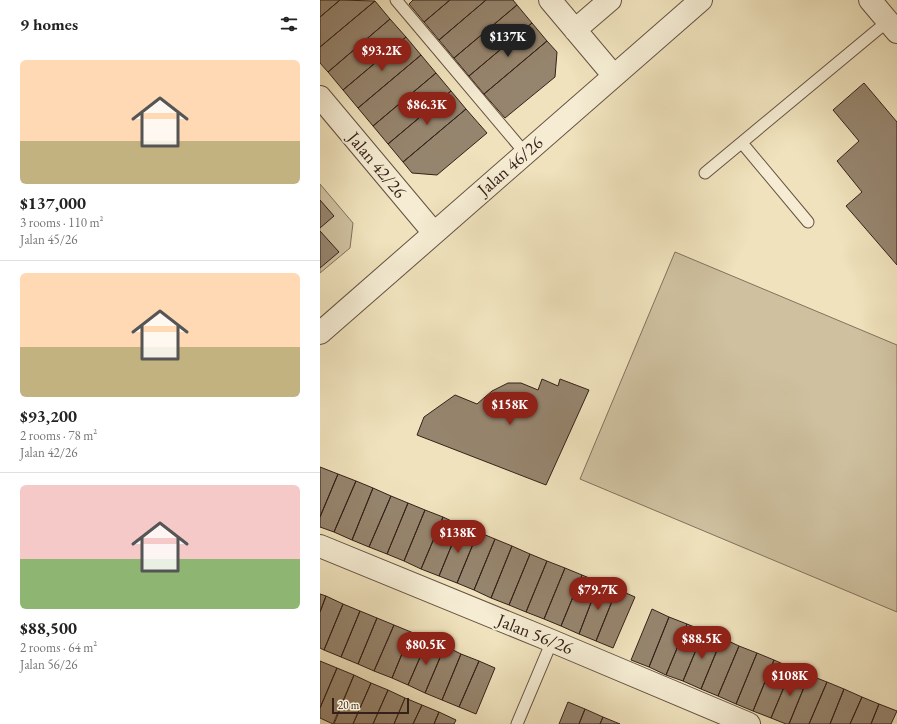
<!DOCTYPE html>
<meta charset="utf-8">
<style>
:root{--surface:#fff;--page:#f6f6f6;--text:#222;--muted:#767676;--line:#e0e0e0;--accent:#8f2418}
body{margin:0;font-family:"EB Garamond",serif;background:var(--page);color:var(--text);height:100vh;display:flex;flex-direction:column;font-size:15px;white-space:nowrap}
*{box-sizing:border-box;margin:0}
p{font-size:13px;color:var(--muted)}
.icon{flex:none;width:22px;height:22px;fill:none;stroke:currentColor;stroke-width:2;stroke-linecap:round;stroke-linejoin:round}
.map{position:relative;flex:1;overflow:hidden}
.drawer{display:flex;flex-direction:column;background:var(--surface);width:320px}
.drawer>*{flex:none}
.scale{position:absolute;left:12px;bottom:10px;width:77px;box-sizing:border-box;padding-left:4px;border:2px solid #352119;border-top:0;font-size:11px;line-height:14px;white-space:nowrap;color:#352119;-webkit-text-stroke:3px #f5ecd3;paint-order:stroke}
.price{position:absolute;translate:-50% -34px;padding:0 9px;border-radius:14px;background:var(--accent);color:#fff;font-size:13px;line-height:26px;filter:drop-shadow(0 1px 2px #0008)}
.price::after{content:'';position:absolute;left:50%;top:24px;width:12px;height:9px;margin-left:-6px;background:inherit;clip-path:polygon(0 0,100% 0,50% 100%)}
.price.selected{background:#222;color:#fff}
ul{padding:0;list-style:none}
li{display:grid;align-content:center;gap:8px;height:212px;padding:0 20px}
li+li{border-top:1px solid var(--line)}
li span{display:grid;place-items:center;height:124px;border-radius:6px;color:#555}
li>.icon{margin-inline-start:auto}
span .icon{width:72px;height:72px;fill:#fffc;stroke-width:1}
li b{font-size:17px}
h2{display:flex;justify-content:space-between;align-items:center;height:48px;padding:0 20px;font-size:17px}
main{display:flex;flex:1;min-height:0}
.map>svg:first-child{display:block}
</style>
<main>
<section class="drawer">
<h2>9 homes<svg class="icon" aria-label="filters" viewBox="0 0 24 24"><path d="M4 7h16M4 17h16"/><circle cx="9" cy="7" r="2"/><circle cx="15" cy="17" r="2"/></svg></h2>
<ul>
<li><span style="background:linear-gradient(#ffd9b3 65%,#c2b280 0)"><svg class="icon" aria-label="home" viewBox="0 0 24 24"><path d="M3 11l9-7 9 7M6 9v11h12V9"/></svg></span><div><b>$137,000</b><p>3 rooms · 110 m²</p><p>Jalan 45/26</p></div></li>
<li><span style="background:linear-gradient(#ffd9b3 60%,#c2b280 0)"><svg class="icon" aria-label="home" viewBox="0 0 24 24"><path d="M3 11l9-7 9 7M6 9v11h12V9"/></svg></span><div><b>$93,200</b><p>2 rooms · 78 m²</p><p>Jalan 42/26</p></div></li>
<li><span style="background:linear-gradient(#f6c9c9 60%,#8fb573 0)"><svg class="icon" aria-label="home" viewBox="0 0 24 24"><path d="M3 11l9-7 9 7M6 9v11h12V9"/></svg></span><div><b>$88,500</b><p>2 rooms · 64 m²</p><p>Jalan 56/26</p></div></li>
</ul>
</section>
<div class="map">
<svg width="577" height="724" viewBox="0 0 577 724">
<rect width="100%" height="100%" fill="#efe2bc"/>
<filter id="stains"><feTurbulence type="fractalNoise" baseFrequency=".005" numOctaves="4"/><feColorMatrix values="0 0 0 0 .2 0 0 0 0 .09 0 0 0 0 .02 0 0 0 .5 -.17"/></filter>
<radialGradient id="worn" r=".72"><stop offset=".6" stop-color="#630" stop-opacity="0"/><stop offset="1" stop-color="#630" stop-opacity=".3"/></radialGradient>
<path fill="#cfc1a0" stroke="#82715c" d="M 0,184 L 33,223 L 30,248 L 0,273 Z
M 355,252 L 577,345 L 577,612 L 260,479 Z"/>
<path fill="#96856e" stroke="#352119" d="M 0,0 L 20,0 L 0,17 Z
M 20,0 L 55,1 L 0,47 L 0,17 Z
M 93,0 L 130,0 L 104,22 L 89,4 Z
M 130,0 L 166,0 L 119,40 L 104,22 Z
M 166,0 L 193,0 L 197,5 L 134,58 L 119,40 Z
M 55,1 L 70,19 L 8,72 L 0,63 L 0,47 Z
M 197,5 L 212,23 L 149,76 L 134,58 Z
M 70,19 L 86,37 L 23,90 L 8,72 Z
M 212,23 L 227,41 L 164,94 L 149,76 Z
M 86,37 L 101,55 L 38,108 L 23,90 Z
M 227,41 L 237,52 L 235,77 L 185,118 L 164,94 Z
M 101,55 L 116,73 L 53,126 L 38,108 Z
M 116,73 L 131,91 L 68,144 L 53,126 Z
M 544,83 L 577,122 L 577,265 L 526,206 L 542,192 L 517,161 L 539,141 L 513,110 Z
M 131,91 L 146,109 L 83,162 L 68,144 Z
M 146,109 L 167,133 L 117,175 L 92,173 L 83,162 Z
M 0,200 L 14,216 L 0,228 Z
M 0,231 L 19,252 L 0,268 Z
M 222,379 L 238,386 L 240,379 L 269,390 L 226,485 L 97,435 L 104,417 L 135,395 L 157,404 L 172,391 L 188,383 L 201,383 L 218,390 Z
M 0,467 L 18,474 L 0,517 Z
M 18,474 L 36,481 L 14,532 L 0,527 L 0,517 Z
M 36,481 L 53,488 L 32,540 L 14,532 Z
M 53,488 L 71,496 L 49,547 L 32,540 Z
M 71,496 L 88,503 L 67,554 L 49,547 Z
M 88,503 L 105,510 L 84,561 L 67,554 Z
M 105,510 L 123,517 L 101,569 L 84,561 Z
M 123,517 L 140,525 L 119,576 L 101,569 Z
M 140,525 L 158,532 L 137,583 L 119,576 Z
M 158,532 L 175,539 L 154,590 L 137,583 Z
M 175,539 L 192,546 L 171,598 L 154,590 Z
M 192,546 L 210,554 L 189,605 L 171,598 Z
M 210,554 L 227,561 L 206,612 L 189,605 Z
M 227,561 L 245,568 L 224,619 L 206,612 Z
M 245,568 L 262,575 L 241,626 L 224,619 Z
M 262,575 L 279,582 L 259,634 L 241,626 Z
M 279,582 L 297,589 L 276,641 L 259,634 Z
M 297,589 L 315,597 L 293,648 L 276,641 Z
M 0,594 L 6,596 L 0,612 Z
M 6,596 L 23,604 L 4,650 L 0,648 L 0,612 Z
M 23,604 L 40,611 L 21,657 L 4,650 Z
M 332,609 L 349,617 L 329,667 L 311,660 Z
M 40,611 L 57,618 L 38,664 L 21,657 Z
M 349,617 L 367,624 L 346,675 L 329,667 Z
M 57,618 L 74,625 L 54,671 L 38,664 Z
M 367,624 L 384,631 L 363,681 L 346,675 Z
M 74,625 L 91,632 L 72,678 L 54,671 Z
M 384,631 L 402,638 L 381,689 L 363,681 Z
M 91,632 L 108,639 L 88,685 L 72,678 Z
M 402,638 L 419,646 L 398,696 L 381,689 Z
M 108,639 L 125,646 L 105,693 L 88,685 Z
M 125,646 L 141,654 L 122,700 L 105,693 Z
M 419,646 L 437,653 L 416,704 L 398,696 Z
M 437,653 L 454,660 L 433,711 L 416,704 Z
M 141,654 L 159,661 L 139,707 L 122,700 Z
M 454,660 L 472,668 L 451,718 L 433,711 Z
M 0,661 L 17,668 L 0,708 Z
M 159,661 L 175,668 L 156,714 L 139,707 Z
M 17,668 L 34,675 L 13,724 L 0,718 L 0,708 Z
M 472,668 L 489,675 L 469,724 L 466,724 L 451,718 Z
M 34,675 L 51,683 L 33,724 L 14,724 Z
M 489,675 L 507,682 L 489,724 L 469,724 Z
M 507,682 L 524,689 L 510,724 L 489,724 Z
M 51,683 L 68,690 L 53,724 L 33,724 Z
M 524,689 L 542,697 L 530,724 L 510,724 Z
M 68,690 L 85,698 L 74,724 L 53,724 Z
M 542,697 L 559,704 L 551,724 L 530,724 Z
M 85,698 L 102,705 L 93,724 L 74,724 Z
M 248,702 L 265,709 L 259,724 L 239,724 Z
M 559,704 L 577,711 L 571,724 L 551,724 Z
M 102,705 L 119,712 L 114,724 L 93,724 Z
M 265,709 L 283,717 L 280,724 L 259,724 Z
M 119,712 L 136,720 L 134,724 L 114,724 Z
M 283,717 L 300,724 L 280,724 Z"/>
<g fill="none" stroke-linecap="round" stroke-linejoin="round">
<g stroke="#645142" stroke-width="13">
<path id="lane" d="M 76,0 L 205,153
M 422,143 L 488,222
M 385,173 L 568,21
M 197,724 L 232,641"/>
</g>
<g stroke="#645142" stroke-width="24">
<path id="street" d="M 230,0 L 294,76
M 550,0 L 577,32
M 255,30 L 290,0
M 0,97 L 114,233
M 0,333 L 381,0
M 0,546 L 232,641 L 429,724"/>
</g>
<use href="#lane" stroke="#f5ecd3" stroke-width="11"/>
<use href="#street" stroke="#f5ecd3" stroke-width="22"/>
</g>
<g text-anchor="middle" stroke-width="4" stroke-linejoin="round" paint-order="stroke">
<g font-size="18" fill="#352119" stroke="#f5ecd3">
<text transform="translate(57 165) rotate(50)" y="6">Jalan 42/26</text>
<text transform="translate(190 166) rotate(-41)" y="6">Jalan 46/26</text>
<text transform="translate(215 634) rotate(22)" y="6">Jalan 56/26</text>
</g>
</g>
<rect width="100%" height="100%" filter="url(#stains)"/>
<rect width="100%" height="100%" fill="url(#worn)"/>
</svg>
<div class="scale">20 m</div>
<b class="price selected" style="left:188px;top:58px">$137K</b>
<b class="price" style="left:62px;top:72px">$93.2K</b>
<b class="price" style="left:107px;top:126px">$86.3K</b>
<b class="price" style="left:190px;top:426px">$158K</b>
<b class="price" style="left:138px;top:554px">$138K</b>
<b class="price" style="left:278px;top:611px">$79.7K</b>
<b class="price" style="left:382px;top:660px">$88.5K</b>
<b class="price" style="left:106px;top:666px">$80.5K</b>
<b class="price" style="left:470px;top:697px">$108K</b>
</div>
</main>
